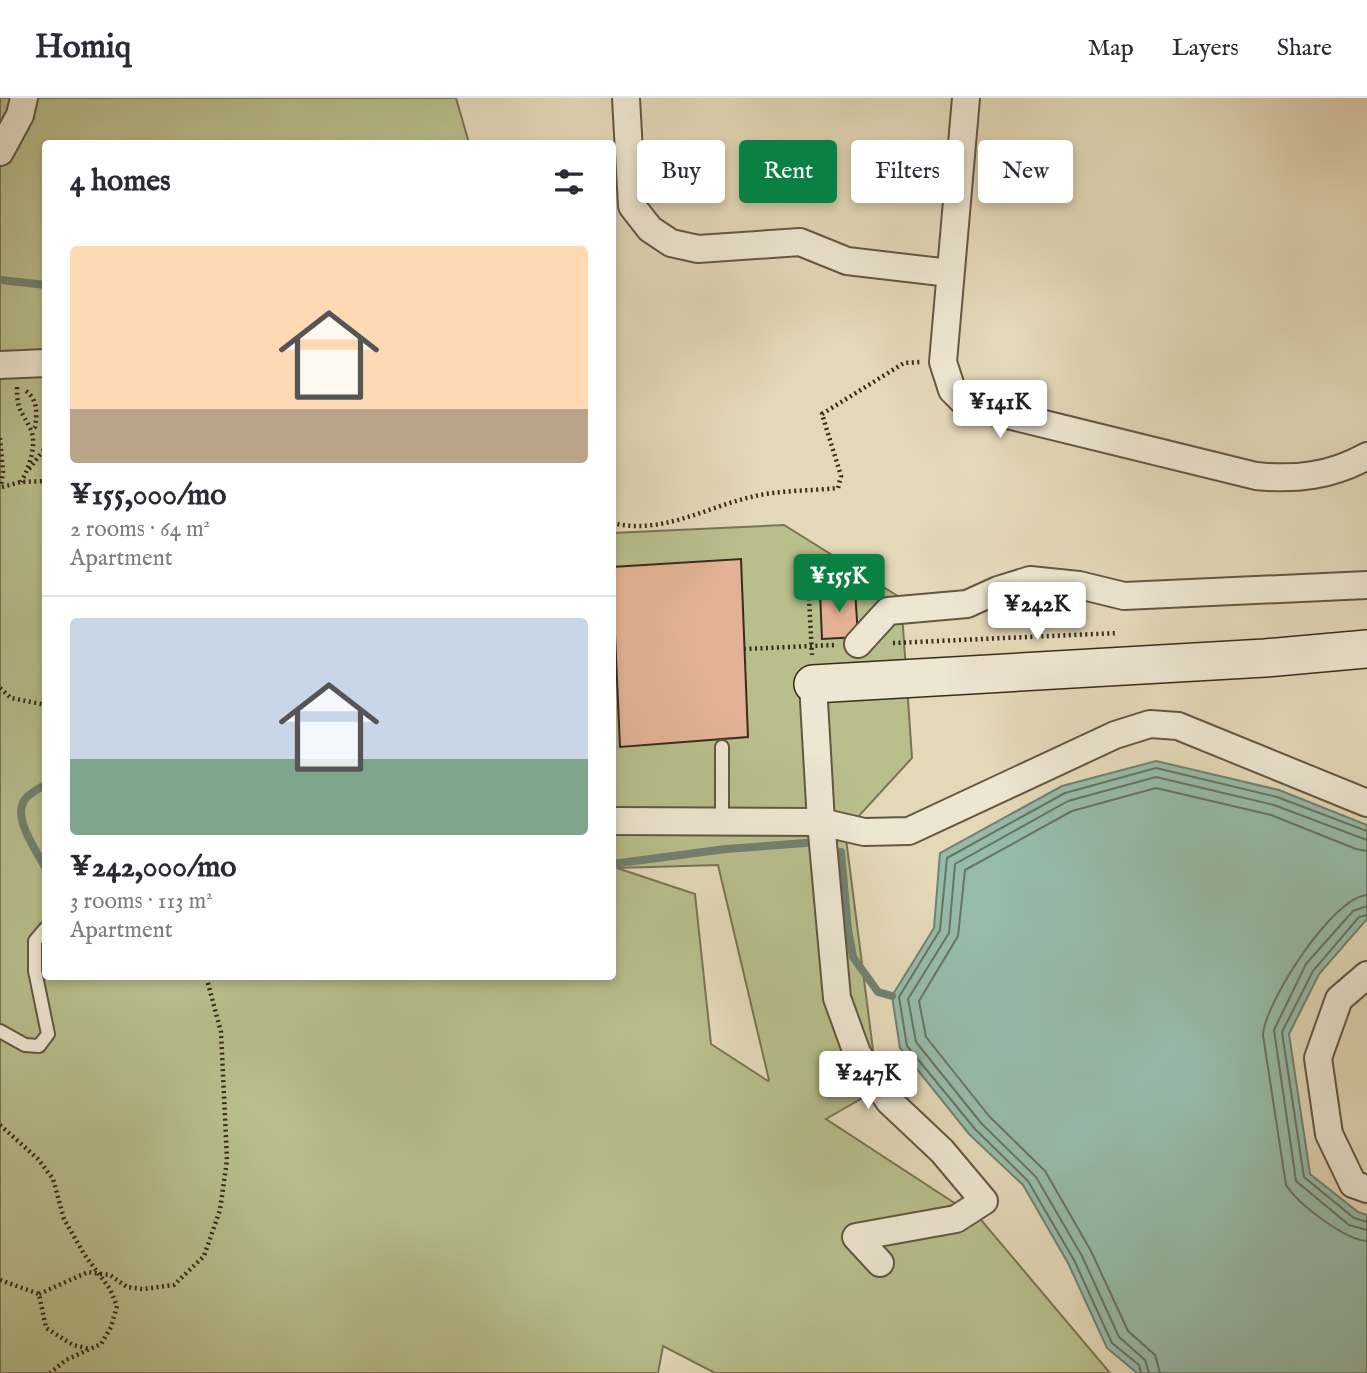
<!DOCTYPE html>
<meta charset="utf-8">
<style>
:root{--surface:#fff;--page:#f7f7f7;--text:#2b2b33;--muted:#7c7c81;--line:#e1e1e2;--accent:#0b8043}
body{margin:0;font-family:"IM FELL English",serif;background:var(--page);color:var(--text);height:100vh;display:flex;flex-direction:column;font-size:26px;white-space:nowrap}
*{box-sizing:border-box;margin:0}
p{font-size:23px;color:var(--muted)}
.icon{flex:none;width:38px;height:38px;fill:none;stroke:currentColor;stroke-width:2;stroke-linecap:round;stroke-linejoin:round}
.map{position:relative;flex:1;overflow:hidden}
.panel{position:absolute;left:42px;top:42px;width:574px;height:840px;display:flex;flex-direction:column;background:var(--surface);border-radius:7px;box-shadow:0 4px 10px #0003}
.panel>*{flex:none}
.hud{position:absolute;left:637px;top:42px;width:625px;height:63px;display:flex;gap:14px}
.price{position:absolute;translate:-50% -60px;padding:0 16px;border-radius:7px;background:#fff;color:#222;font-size:23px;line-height:46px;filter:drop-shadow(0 2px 4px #0008)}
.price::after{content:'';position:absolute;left:50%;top:42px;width:21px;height:16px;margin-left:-10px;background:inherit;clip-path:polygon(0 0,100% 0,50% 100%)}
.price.on{background:var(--accent);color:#fff}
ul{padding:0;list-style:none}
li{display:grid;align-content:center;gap:14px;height:371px;padding:0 28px}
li+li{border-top:2px solid var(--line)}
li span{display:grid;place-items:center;height:217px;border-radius:7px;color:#555}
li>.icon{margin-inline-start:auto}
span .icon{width:126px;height:126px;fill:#fffc;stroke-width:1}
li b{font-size:30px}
h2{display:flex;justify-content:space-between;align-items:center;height:84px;padding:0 28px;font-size:30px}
.tag{padding:0 24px;border-radius:7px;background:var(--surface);box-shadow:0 4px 10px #0003;font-size:24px;line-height:63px}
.tag.on{background:var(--accent);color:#fff}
header{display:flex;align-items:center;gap:42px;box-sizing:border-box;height:98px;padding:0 35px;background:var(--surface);border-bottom:2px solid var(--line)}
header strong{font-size:33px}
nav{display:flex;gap:38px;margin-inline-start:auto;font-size:24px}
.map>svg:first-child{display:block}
</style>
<header>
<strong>Homiq</strong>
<nav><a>Map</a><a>Layers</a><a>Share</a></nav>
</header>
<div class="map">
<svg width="1367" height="1275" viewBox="0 0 1367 1275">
<rect width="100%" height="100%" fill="#e3d8b8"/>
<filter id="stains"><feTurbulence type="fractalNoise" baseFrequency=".00286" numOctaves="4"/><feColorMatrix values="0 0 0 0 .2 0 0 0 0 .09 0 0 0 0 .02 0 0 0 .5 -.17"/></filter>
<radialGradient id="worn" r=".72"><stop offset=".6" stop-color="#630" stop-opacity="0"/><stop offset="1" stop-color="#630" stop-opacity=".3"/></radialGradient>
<path fill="#b8be8c" stroke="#797453" stroke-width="2" fill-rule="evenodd" d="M 0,0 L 456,0 L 469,45 L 46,46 L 46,878 L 612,878 L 613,435 L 784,427 L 901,500 L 912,660 L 845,733 L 878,991 L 826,1021 L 982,1123 L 1110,1275 L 715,1275 L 663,1248 L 658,1275 L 0,1275 ZM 718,767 L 769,982 L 768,983 L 711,946 L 695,796 L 617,770 Z"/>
<path fill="#96bba9" stroke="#718170" stroke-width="2" d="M 1156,663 L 1279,692 L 1367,727 L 1367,821 L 1319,876 L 1289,936 L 1310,1076 L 1358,1114 L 1367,1117 L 1367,1275 L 1137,1275 L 1107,1250 L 1068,1165 L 1023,1087 L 969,1036 L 900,950 L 892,898 L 934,830 L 940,755 L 1062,688 Z"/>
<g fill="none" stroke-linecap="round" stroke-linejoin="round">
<path stroke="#687362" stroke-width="2" d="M 1367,797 C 1333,799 1265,904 1263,937 L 1286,1087 C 1298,1106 1345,1142 1367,1143
M 1367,808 L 1353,813 L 1306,866 L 1274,932 L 1296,1083 L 1349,1127 L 1367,1132
M 1367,817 L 1359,819 L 1313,873 L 1282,934 L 1304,1079 L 1354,1120 L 1367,1124
M 1141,1275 L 1139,1267 L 1112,1245 L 1074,1162 L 1028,1083 L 975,1031 L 907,948 L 899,899 L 940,832 L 947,760 L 1065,695 L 1156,670 L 1277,699 L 1367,733
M 1149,1275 L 1145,1262 L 1119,1239 L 1082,1158 L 1036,1079 L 981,1025 L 916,944 L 908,901 L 949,835 L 955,766 L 1068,703 L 1156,679 L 1274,707 L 1367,742
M 1160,1275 L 1155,1257 L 1128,1233 L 1091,1153 L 1045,1073 L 989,1018 L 926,939 L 919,903 L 958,838 L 965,772 L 1072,713 L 1156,690 L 1271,717 L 1356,751 L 1367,753"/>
<path stroke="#718170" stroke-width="8" d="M 0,182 L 46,187
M 46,686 C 40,690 32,694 27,699 C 9,717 37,753 46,771
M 841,754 L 848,831 L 853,859 L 878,894 L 892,898
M 612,766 L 726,751 L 806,745"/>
</g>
<path fill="#e3b296" stroke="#3a2b1a" stroke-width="2" d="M 741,461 L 748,639 L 620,649 L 612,469 Z
M 855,491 L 858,539 L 822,541 L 820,493 Z"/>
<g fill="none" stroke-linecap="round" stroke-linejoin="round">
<g stroke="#645642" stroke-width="16">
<path id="lane" d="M 722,649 L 722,723
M 0,933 L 25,947 L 39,948 L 48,936 L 35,873 L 35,843 L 46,830"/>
</g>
<g stroke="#645642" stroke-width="30">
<path id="street" d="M 626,0 L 632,108 L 650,131 L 671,145 L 698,151 L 800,144 L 847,163 L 950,175
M 966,0 L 943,264 L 952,292 L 967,307 L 1256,378 C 1296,382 1331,378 1367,358
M 0,54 L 20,17 L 24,0
M 0,267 L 46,265
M 858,546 L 888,513 L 967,506 L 998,492 L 1030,482 L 1079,487 L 1124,498 L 1367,487
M 813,586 L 821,724 L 837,900 L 857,955 L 889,1003 L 942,1053 L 984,1103 L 956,1121 L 856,1139 L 880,1165
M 612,723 L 821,724 L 864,734 L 909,733 L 1115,637 L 1150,626 L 1178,628 L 1367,705
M 1367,877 L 1339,901 L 1318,960 L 1329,1036 L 1353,1086 L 1367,1091"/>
</g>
<g stroke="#3a2b1a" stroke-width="40">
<path id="secondary" d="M 813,586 L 1265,560 L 1367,551"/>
</g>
<path stroke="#3a2b1a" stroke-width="4.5" stroke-dasharray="2 3.5" stroke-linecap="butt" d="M 17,289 C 17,314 21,311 30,330 C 38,346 29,370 21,384
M 26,293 C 38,302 37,315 35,329 L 31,332
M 0,340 L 3,373 L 1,389
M 29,371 L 46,349
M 2,389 L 21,384 L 46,383
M 612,425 C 662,437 704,410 751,399 C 778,392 810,393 838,390 L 841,378 L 822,316 L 904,265 L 921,264
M 807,462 L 812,557
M 893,545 L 1118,535
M 744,551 L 835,547
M 612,558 L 615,557
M 0,590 L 11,600 L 46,607
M 612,609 L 618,609
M 0,1027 L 38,1061 L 53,1081 L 64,1121 L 84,1156 L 110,1191 L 117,1208 L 111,1229 L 101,1246 L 66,1262 L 50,1275
M 0,1182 L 39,1196 L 46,1230 L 73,1247 L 89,1251
M 39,1196 L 88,1174 L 110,1177 L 127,1189 L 143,1191 L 174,1187 L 204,1158 L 220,1112 L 227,1062 L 221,934 L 206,878"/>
<use href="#lane" stroke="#ede6d1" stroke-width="12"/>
<use href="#street" stroke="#ede6d1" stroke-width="26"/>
<use href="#secondary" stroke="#ede6d1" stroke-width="37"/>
</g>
<rect width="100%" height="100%" filter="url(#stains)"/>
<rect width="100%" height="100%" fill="url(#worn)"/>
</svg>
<b class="price" style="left:1000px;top:342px">¥141K</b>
<b class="price on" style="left:839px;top:516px">¥155K</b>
<b class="price" style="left:1037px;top:544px">¥242K</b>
<b class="price" style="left:868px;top:1013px">¥247K</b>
<div class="hud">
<a class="tag">Buy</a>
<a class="tag on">Rent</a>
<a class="tag">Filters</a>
<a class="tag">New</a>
</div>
<section class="panel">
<h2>4 homes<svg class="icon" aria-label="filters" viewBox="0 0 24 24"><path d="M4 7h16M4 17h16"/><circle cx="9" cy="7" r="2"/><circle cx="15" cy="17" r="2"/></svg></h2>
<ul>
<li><span style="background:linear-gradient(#ffd9b3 75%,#b9a48a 0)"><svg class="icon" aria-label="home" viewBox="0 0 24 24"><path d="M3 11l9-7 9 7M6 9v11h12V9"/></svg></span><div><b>¥155,000/mo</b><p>2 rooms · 64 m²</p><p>Apartment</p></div></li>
<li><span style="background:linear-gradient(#c9d6e8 65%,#7fa58c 0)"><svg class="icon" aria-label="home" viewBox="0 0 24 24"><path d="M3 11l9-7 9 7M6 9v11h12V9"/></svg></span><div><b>¥242,000/mo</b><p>3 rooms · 113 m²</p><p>Apartment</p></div></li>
</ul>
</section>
</div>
